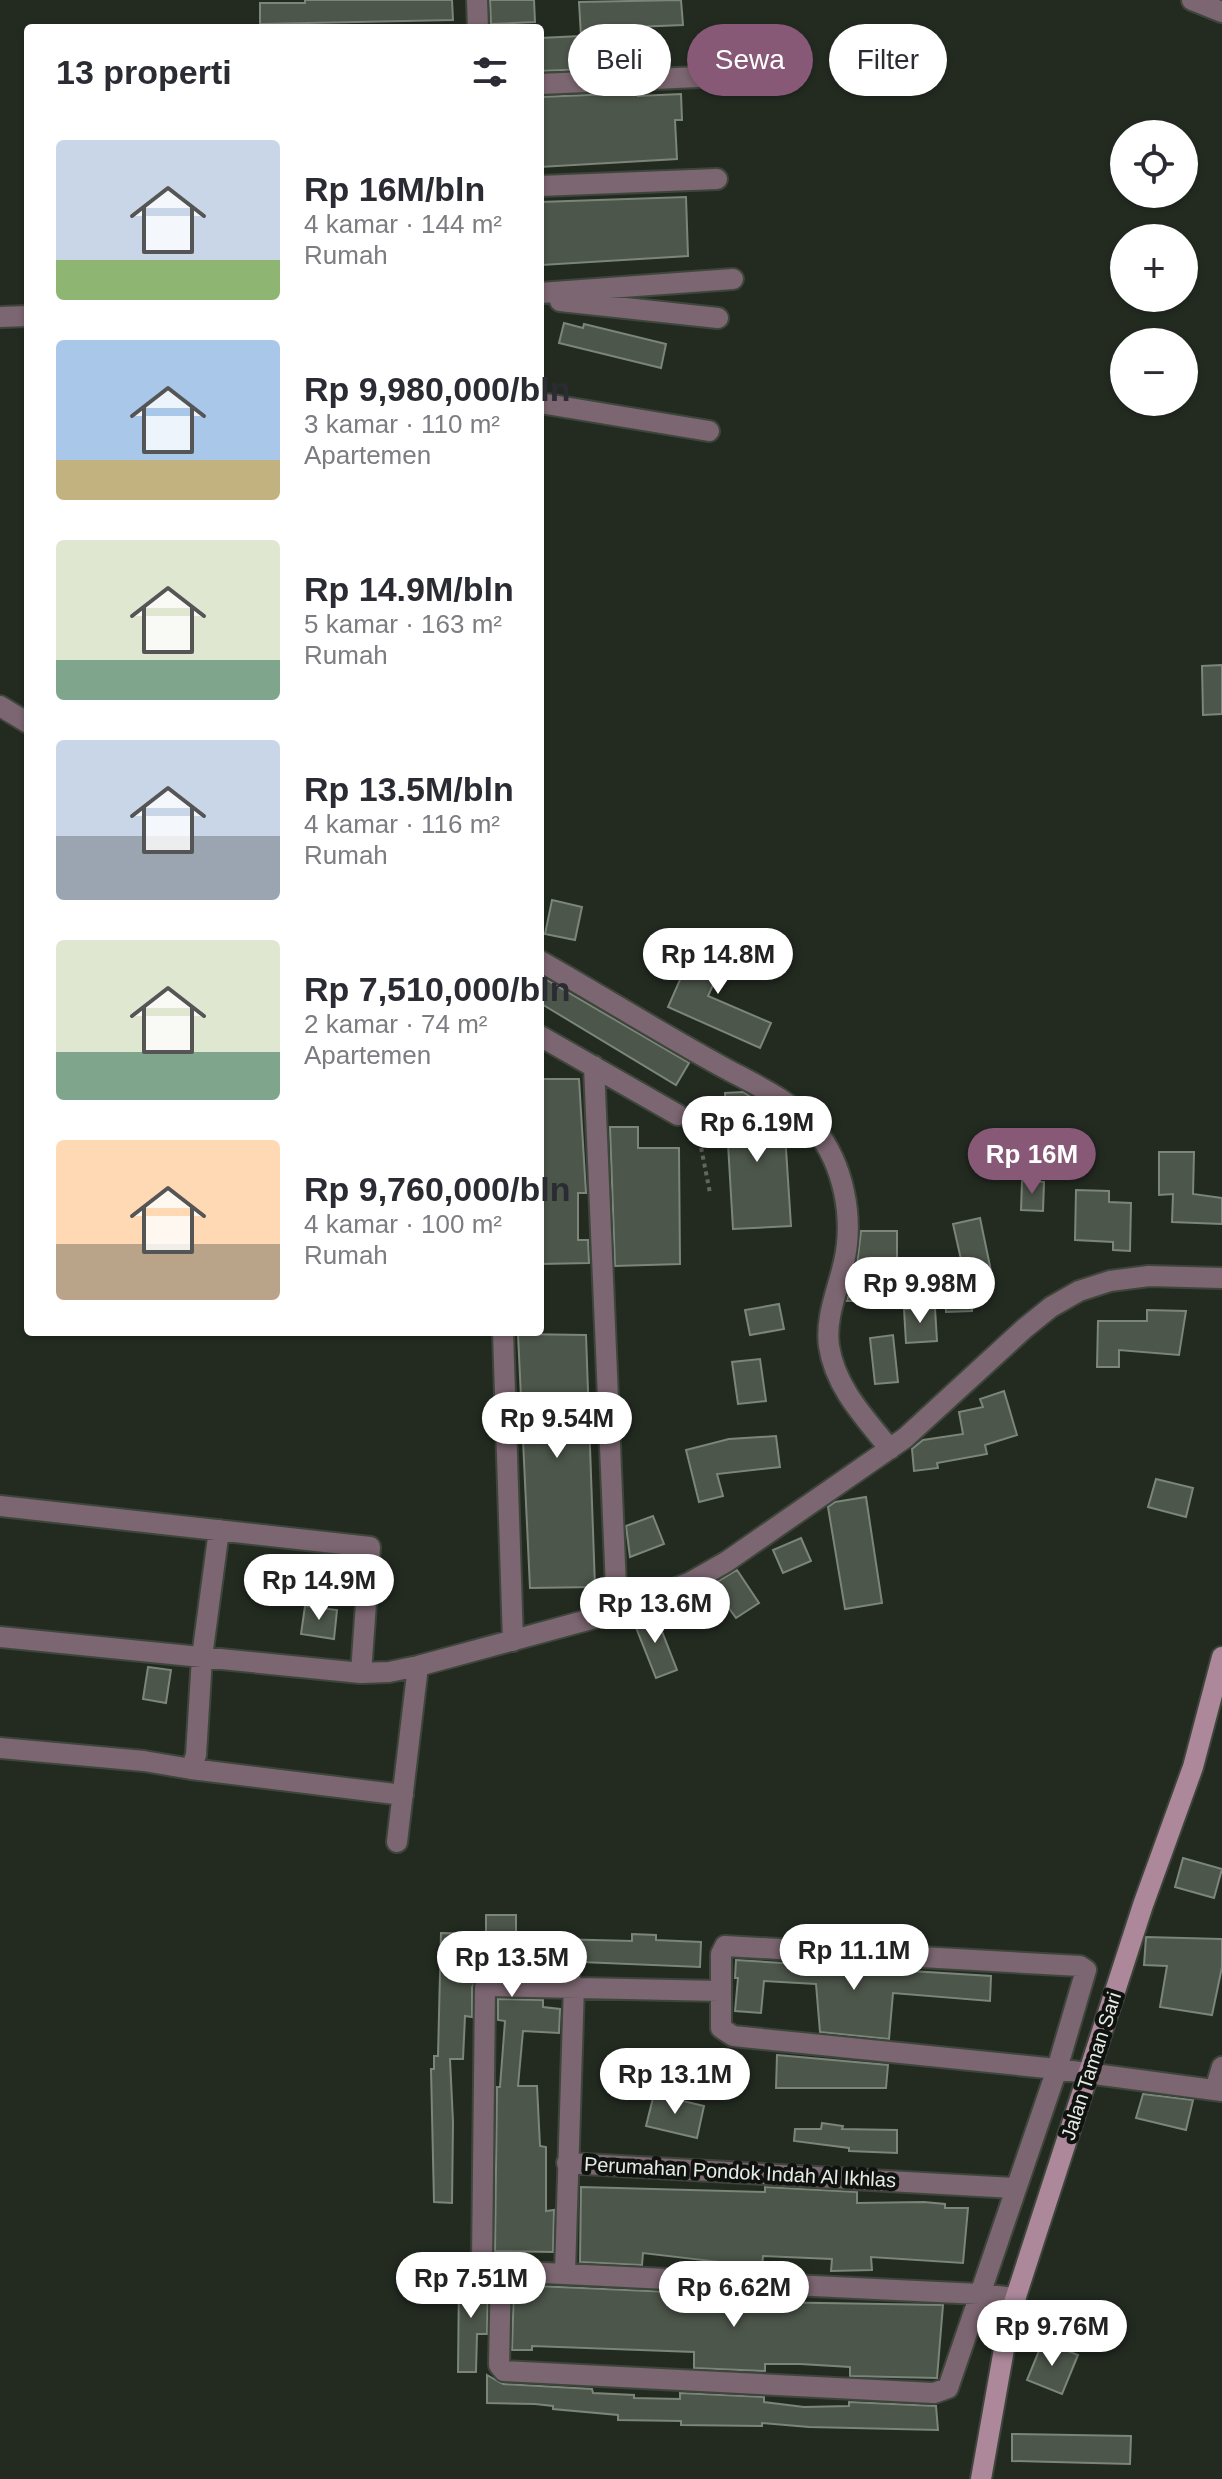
<!DOCTYPE html>
<html lang="id">
<meta charset="utf-8">
<style>
:root{--surface:#fff;--page:#f2f2f3;--text:#2b2b33;--muted:#7c7c81;--accent:#885877}
body{margin:0;font-family:Arial,sans-serif;background:var(--page);color:var(--text);height:100vh;display:flex;flex-direction:column;font-size:30px;white-space:nowrap}
*{box-sizing:border-box;margin:0}
p{font-size:26px;color:var(--muted)}
.icon{flex:none;width:44px;height:44px;fill:none;stroke:currentColor;stroke-width:2;stroke-linecap:round;stroke-linejoin:round}
.map{position:relative;flex:1;overflow:hidden}
.side{position:absolute;left:24px;top:24px;width:520px;height:1312px;display:flex;flex-direction:column;background:var(--surface);border-radius:8px;box-shadow:0 2px 6px #0004}
.side>*{flex:none}
.guide{position:absolute;left:568px;top:24px;width:534px;height:72px;display:flex;gap:16px}
.buttons{position:absolute;left:1110px;top:120px;display:grid;gap:16px}
.buttons a{display:grid;place-items:center;width:88px;height:88px;border-radius:50%;background:var(--surface);box-shadow:0 2px 6px #0004;font-size:40px}
.price{position:absolute;translate:-50% -68px;padding:0 18px;border-radius:28px;background:#fff;color:#222;font-size:26px;line-height:52px;filter:drop-shadow(0 2px 4px #0008)}
.price::after{content:'';position:absolute;left:50%;top:48px;width:24px;height:18px;margin-left:-12px;background:inherit;clip-path:polygon(0 0,100% 0,50% 100%)}
.price.on{background:var(--accent);color:#fff}
ul{padding:0;list-style:none}
li{display:flex;align-items:center;gap:24px;height:200px;padding:0 32px}
li span{display:grid;place-items:center;flex:none;width:224px;height:160px;border-radius:8px;color:#555}
li>.icon{margin-inline-start:auto}
span .icon{width:96px;height:96px;fill:#fffc;stroke-width:1}
li b{font-size:34px}
h2{display:flex;justify-content:space-between;align-items:center;height:96px;padding:0 32px;font-size:34px}
.pill{padding:0 28px;border-radius:36px;background:var(--surface);box-shadow:0 2px 6px #0004;font-size:28px;line-height:72px}
.pill.on{background:var(--accent);color:#fff}
.map>svg:first-child{display:block}
</style>
<div class="map">
<svg width="1222" height="2479" viewBox="0 0 1222 2479">
<rect width="100%" height="100%" fill="#232b21"/>
<path fill="#4d564b" stroke="#7b8579" stroke-width="2" d="M 305,0 L 452,0 L 453,20 L 260,24 L 260,3 L 305,3 Z
M 490,0 L 534,0 L 535,22 L 491,24 Z
M 681,0 L 683,25 L 635,27 L 637,67 L 540,71 L 540,38 L 581,36 L 579,2 Z
M 638,93 L 638,96 L 681,94 L 682,120 L 675,120 L 677,159 L 540,167 L 540,97 Z
M 686,197 L 688,256 L 542,265 L 540,202 Z
M 564,323 L 583,328 L 584,324 L 666,344 L 661,368 L 559,343 Z
M 1222,665 L 1222,714 L 1203,715 L 1202,666 Z
M 552,900 L 582,907 L 575,940 L 545,934 Z
M 713,934 L 747,939 L 744,958 L 726,956 L 708,996 L 771,1023 L 760,1048 L 668,1007 L 686,966 L 707,975 Z
M 540,976 L 689,1063 L 676,1085 L 540,1003 Z
M 540,1079 L 579,1079 L 586,1193 L 578,1193 L 578,1240 L 588,1240 L 589,1263 L 540,1264 Z
M 743,1092 L 784,1118 L 791,1226 L 733,1229 L 725,1093 Z
M 610,1127 L 638,1127 L 638,1148 L 679,1148 L 680,1264 L 615,1266 Z
M 1159,1152 L 1194,1152 L 1193,1194 L 1222,1198 L 1222,1224 L 1172,1222 L 1173,1194 L 1159,1195 Z
M 1022,1181 L 1044,1182 L 1043,1211 L 1021,1210 Z
M 1076,1190 L 1109,1191 L 1109,1202 L 1131,1203 L 1130,1251 L 1113,1250 L 1113,1242 L 1075,1240 Z
M 980,1218 L 991,1271 L 965,1277 L 953,1224 Z
M 861,1231 L 897,1231 L 897,1283 L 866,1283 L 866,1301 L 847,1301 L 857,1264 Z
M 971,1289 L 972,1311 L 946,1312 L 945,1290 Z
M 779,1304 L 784,1329 L 750,1335 L 745,1310 Z
M 935,1308 L 937,1341 L 906,1343 L 904,1309 Z
M 1147,1310 L 1186,1311 L 1179,1355 L 1119,1350 L 1119,1367 L 1097,1367 L 1098,1321 L 1147,1321 Z
M 518,1334 L 586,1335 L 595,1587 L 530,1588 Z
M 893,1335 L 898,1382 L 875,1384 L 870,1338 Z
M 760,1359 L 766,1401 L 738,1404 L 732,1362 Z
M 1004,1391 L 1017,1435 L 985,1445 L 987,1454 L 937,1463 L 938,1468 L 914,1471 L 912,1449 L 923,1440 L 963,1434 L 959,1412 L 983,1407 L 980,1399 Z
M 776,1436 L 780,1467 L 717,1474 L 723,1496 L 699,1502 L 686,1450 L 729,1439 Z
M 1156,1479 L 1193,1488 L 1186,1517 L 1148,1507 Z
M 866,1497 L 882,1603 L 845,1609 L 828,1507 L 835,1502 Z
M 653,1516 L 664,1544 L 630,1557 L 626,1526 Z
M 801,1538 L 811,1561 L 783,1573 L 773,1550 Z
M 737,1570 L 759,1603 L 736,1618 L 712,1585 Z
M 305,1606 L 337,1610 L 334,1639 L 301,1634 Z
M 654,1611 L 677,1670 L 656,1678 L 633,1620 Z
M 148,1667 L 171,1670 L 166,1703 L 143,1699 Z
M 1183,1858 L 1222,1869 L 1214,1898 L 1175,1887 Z
M 486,1915 L 516,1915 L 516,1938 L 632,1941 L 632,1934 L 656,1935 L 656,1940 L 701,1942 L 700,1967 L 581,1962 L 581,1964 L 544,1964 L 544,1974 L 489,1973 L 479,1977 L 472,1987 L 472,2017 L 465,2016 L 463,2059 L 450,2059 L 453,2122 L 452,2203 L 434,2202 L 431,2069 L 434,2069 L 434,2056 L 438,2056 L 441,1933 L 486,1934 Z
M 1146,1937 L 1222,1939 L 1222,1967 L 1212,2015 L 1160,2007 L 1167,1966 L 1144,1965 Z
M 736,1960 L 991,1976 L 990,2001 L 893,1993 L 889,2039 L 820,2032 L 816,1984 L 764,1981 L 761,2013 L 735,2011 L 738,1978 L 735,1978 Z
M 498,1999 L 543,2000 L 543,2007 L 560,2009 L 559,2033 L 523,2031 L 518,2086 L 537,2086 L 540,2146 L 546,2147 L 546,2211 L 554,2210 L 553,2252 L 495,2251 L 497,2087 L 500,2087 L 505,2021 L 498,2020 Z
M 777,2055 L 888,2065 L 886,2088 L 776,2088 Z
M 654,2094 L 704,2106 L 697,2138 L 646,2126 Z
M 1143,2094 L 1193,2100 L 1186,2130 L 1136,2118 Z
M 822,2123 L 843,2126 L 842,2129 L 897,2130 L 897,2153 L 849,2151 L 849,2148 L 794,2141 L 795,2129 L 821,2129 Z
M 581,2187 L 765,2192 L 765,2187 L 857,2192 L 857,2203 L 924,2202 L 945,2204 L 945,2208 L 968,2208 L 963,2263 L 871,2257 L 872,2270 L 831,2271 L 832,2259 L 763,2256 L 762,2267 L 643,2253 L 642,2265 L 580,2262 Z
M 459,2276 L 476,2276 L 488,2284 L 487,2334 L 477,2334 L 476,2372 L 458,2372 Z
M 514,2285 L 760,2296 L 759,2302 L 943,2305 L 937,2378 L 850,2376 L 850,2367 L 800,2364 L 765,2364 L 765,2371 L 694,2368 L 694,2352 L 532,2346 L 532,2350 L 512,2350 Z
M 1043,2341 L 1078,2355 L 1062,2394 L 1027,2380 Z
M 487,2375 L 503,2384 L 592,2389 L 593,2393 L 634,2395 L 634,2398 L 680,2399 L 680,2393 L 764,2397 L 764,2402 L 804,2407 L 849,2406 L 849,2402 L 936,2406 L 938,2430 L 809,2427 L 762,2423 L 762,2426 L 681,2425 L 681,2421 L 618,2420 L 618,2415 L 553,2409 L 553,2406 L 535,2404 L 487,2403 Z
M 1012,2434 L 1131,2436 L 1130,2464 L 1012,2461 Z"/>
<g fill="none" stroke-linecap="round" stroke-linejoin="round">
<g stroke="#3e463c" stroke-width="24">
<path id="street" d="M 477,0 L 478,28
M 1192,0 L 1222,12
M 540,84 L 744,75
M 540,186 L 717,179
M 540,293 L 733,279
M 560,301 L 718,318
M 0,317 L 28,316
M 540,403 L 709,431
M 0,706 L 28,723
M 540,961 C 600,995 659,1032 719,1065 C 753,1084 790,1099 815,1129 C 844,1165 854,1218 844,1262 C 838,1289 825,1318 829,1346 C 835,1387 865,1418 890,1449
M 540,1036 L 678,1115
M 594,1066 L 617,1612
M 503,1332 L 513,1641
M 0,1506 L 370,1547 L 361,1673
M 0,1637 L 361,1673 L 389,1672 L 418,1666 L 617,1612 L 691,1582 L 726,1562 L 905,1438 L 1025,1328 L 1051,1307 L 1079,1291 L 1110,1281 L 1149,1276 L 1222,1278
M 0,1748 L 144,1761 L 191,1769 L 196,1755 L 202,1657 L 219,1530
M 191,1769 L 403,1795
M 397,1842 L 418,1666
M 720,1991 L 489,1986 L 485,1988 L 482,2262 L 485,2267 L 501,2271 L 979,2294 L 1015,2298
M 1215,2090 L 1222,2067
M 567,2163 L 1014,2188
M 501,2271 L 499,2365 L 504,2371 L 934,2393 L 948,2388 L 1057,2069 L 1086,1970 L 1080,1966 L 725,1946 L 721,1954 L 721,2028 L 733,2036 L 1057,2069 L 1222,2091
M 565,2272 L 574,1985"/>
</g>
<g stroke="#3e463c" stroke-width="24">
<path id="secondary" d="M 981,2479 L 1010,2315 L 1143,1905 L 1193,1767 L 1222,1657"/>
</g>
<path stroke="#60675e" stroke-width="4" stroke-dasharray="4 4" stroke-linecap="butt" d="M 692,1127 L 698,1132 L 710,1193"/>
<use href="#street" stroke="#7c6671" stroke-width="20"/>
<use href="#secondary" stroke="#ac889a" stroke-width="20"/>
</g>
<g text-anchor="middle" stroke-width="8" stroke-linejoin="round" paint-order="stroke">
<g font-size="20" fill="#e6ece5" stroke="#0f120e">
<text transform="translate(1091 2066) rotate(-72)" y="7">Jalan Taman Sari</text>
<text transform="translate(740 2172) rotate(3)" y="7">Perumahan Pondok Indah Al Ikhlas</text>
</g>
</g>
</svg>
<div class="buttons">
<a><svg class="icon" aria-label="locate" viewBox="0 0 24 24"><circle cx="12" cy="12" r="6"/><path d="M12 2v4M12 18v4M2 12h4M18 12h4"/></svg></a>
<a>+</a>
<a>−</a>
</div>
<b class="price" style="left:718px;top:996px">Rp 14.8M</b>
<b class="price" style="left:757px;top:1164px">Rp 6.19M</b>
<b class="price on" style="left:1032px;top:1196px">Rp 16M</b>
<b class="price" style="left:920px;top:1325px">Rp 9.98M</b>
<b class="price" style="left:557px;top:1460px">Rp 9.54M</b>
<b class="price" style="left:319px;top:1622px">Rp 14.9M</b>
<b class="price" style="left:655px;top:1645px">Rp 13.6M</b>
<b class="price" style="left:854px;top:1992px">Rp 11.1M</b>
<b class="price" style="left:512px;top:1999px">Rp 13.5M</b>
<b class="price" style="left:675px;top:2116px">Rp 13.1M</b>
<b class="price" style="left:471px;top:2320px">Rp 7.51M</b>
<b class="price" style="left:734px;top:2329px">Rp 6.62M</b>
<b class="price" style="left:1052px;top:2368px">Rp 9.76M</b>
<div class="guide">
<a class="pill">Beli</a>
<a class="pill on">Sewa</a>
<a class="pill">Filter</a>
</div>
<section class="side">
<h2>13 properti<svg class="icon" aria-label="filters" viewBox="0 0 24 24"><path d="M4 7h16M4 17h16"/><circle cx="9" cy="7" r="2"/><circle cx="15" cy="17" r="2"/></svg></h2>
<ul>
<li><span style="background:linear-gradient(#c9d6e8 75%,#8fb573 0)"><svg class="icon" aria-label="home" viewBox="0 0 24 24"><path d="M3 11l9-7 9 7M6 9v11h12V9"/></svg></span><div><b>Rp 16M/bln</b><p>4 kamar · 144 m²</p><p>Rumah</p></div></li>
<li><span style="background:linear-gradient(#a9c7e8 75%,#c2b280 0)"><svg class="icon" aria-label="home" viewBox="0 0 24 24"><path d="M3 11l9-7 9 7M6 9v11h12V9"/></svg></span><div><b>Rp 9,980,000/bln</b><p>3 kamar · 110 m²</p><p>Apartemen</p></div></li>
<li><span style="background:linear-gradient(#dfe7d0 75%,#7fa58c 0)"><svg class="icon" aria-label="home" viewBox="0 0 24 24"><path d="M3 11l9-7 9 7M6 9v11h12V9"/></svg></span><div><b>Rp 14.9M/bln</b><p>5 kamar · 163 m²</p><p>Rumah</p></div></li>
<li><span style="background:linear-gradient(#c9d6e8 60%,#9aa5b1 0)"><svg class="icon" aria-label="home" viewBox="0 0 24 24"><path d="M3 11l9-7 9 7M6 9v11h12V9"/></svg></span><div><b>Rp 13.5M/bln</b><p>4 kamar · 116 m²</p><p>Rumah</p></div></li>
<li><span style="background:linear-gradient(#dfe7d0 70%,#7fa58c 0)"><svg class="icon" aria-label="home" viewBox="0 0 24 24"><path d="M3 11l9-7 9 7M6 9v11h12V9"/></svg></span><div><b>Rp 7,510,000/bln</b><p>2 kamar · 74 m²</p><p>Apartemen</p></div></li>
<li><span style="background:linear-gradient(#ffd9b3 65%,#b9a48a 0)"><svg class="icon" aria-label="home" viewBox="0 0 24 24"><path d="M3 11l9-7 9 7M6 9v11h12V9"/></svg></span><div><b>Rp 9,760,000/bln</b><p>4 kamar · 100 m²</p><p>Rumah</p></div></li>
</ul>
</section>
</div>
